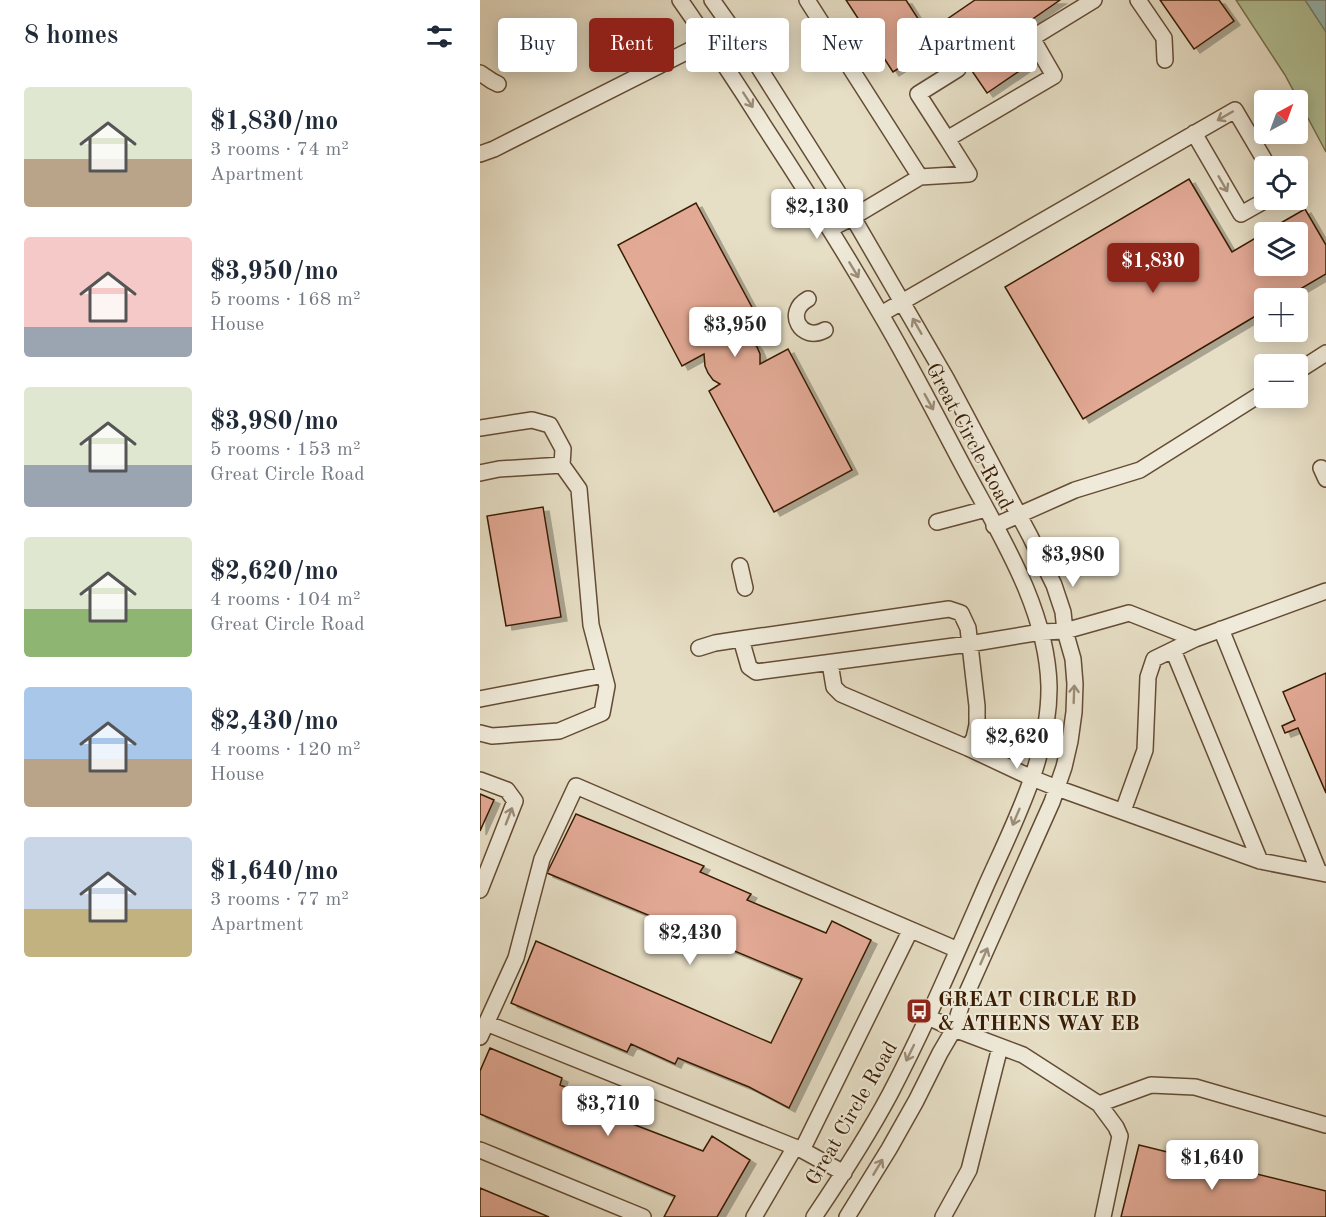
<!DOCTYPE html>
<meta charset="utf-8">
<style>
:root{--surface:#fff;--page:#f6f6f7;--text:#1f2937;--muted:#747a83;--accent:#8f2418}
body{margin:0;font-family:"Old Standard TT",serif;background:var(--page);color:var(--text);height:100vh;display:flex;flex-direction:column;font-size:22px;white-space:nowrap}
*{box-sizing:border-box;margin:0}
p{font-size:20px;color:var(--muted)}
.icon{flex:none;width:33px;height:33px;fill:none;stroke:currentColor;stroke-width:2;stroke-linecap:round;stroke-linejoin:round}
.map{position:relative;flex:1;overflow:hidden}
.side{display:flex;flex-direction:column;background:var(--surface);width:480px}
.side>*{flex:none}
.top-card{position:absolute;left:18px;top:18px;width:570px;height:54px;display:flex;gap:12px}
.needle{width:39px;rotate:41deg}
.buttons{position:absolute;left:774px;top:90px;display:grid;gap:12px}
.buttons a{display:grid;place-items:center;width:54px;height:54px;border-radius:6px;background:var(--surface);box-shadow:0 3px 15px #0003;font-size:30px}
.price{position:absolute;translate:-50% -51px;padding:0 14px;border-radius:6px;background:#fff;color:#222;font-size:20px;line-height:39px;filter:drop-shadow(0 2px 3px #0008)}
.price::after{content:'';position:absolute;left:50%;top:36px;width:18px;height:14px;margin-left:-9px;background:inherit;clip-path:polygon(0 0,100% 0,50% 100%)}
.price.on{background:var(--accent);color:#fff}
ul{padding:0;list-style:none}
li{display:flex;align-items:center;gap:18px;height:150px;padding:0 24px}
li span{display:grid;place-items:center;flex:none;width:168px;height:120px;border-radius:6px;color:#555}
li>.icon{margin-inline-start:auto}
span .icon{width:72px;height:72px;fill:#fffc;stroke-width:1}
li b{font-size:26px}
h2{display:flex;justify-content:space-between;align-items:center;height:72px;padding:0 24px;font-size:26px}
.tag{padding:0 21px;border-radius:6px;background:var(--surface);box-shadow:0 3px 15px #0003;font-size:21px;line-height:54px}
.tag.on{background:var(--accent);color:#fff}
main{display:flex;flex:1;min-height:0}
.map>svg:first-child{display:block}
</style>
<main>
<section class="side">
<h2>8 homes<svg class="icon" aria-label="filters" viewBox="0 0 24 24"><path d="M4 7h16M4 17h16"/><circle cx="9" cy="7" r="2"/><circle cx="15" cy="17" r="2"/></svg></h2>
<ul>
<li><span style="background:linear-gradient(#dfe7d0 60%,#b9a48a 0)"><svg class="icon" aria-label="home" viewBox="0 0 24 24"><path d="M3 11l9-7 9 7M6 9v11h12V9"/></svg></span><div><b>$1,830/mo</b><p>3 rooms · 74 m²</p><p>Apartment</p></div></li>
<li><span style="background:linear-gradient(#f6c9c9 75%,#9aa5b1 0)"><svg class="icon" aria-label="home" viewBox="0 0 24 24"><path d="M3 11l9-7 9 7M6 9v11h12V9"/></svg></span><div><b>$3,950/mo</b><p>5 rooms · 168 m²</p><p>House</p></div></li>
<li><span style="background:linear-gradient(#dfe7d0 65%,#9aa5b1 0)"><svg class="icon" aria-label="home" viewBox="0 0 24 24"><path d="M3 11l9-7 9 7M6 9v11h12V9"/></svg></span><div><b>$3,980/mo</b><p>5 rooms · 153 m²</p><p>Great Circle Road</p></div></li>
<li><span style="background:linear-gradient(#dfe7d0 60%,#8fb573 0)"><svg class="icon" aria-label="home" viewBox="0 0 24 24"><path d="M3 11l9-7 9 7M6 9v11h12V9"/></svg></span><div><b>$2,620/mo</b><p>4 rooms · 104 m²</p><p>Great Circle Road</p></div></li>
<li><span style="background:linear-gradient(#a9c7e8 60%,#b9a48a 0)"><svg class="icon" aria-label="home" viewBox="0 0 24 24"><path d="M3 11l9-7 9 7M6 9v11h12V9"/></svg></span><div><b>$2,430/mo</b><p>4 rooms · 120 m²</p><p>House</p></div></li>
<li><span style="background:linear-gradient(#c9d6e8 60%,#c2b280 0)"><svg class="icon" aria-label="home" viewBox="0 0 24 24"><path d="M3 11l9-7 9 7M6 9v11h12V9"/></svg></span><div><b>$1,640/mo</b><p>3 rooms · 77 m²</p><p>Apartment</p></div></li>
</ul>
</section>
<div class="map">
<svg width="846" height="1217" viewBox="0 0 846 1217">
<defs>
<filter id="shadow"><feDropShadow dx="6" dy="4" stdDeviation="0" flood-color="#0004"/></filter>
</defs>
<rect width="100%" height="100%" fill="#e6dec5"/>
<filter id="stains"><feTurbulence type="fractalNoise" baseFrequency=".00333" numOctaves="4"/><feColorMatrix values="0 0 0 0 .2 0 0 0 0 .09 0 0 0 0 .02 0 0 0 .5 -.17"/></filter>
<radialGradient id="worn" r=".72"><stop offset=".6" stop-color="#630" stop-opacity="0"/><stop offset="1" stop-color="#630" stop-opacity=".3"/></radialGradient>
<path fill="#b2c297" stroke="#766f4d" stroke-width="1.5" d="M 756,0 L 833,0 L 846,19 L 846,152 L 805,75 Z"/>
<path fill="#96bcb7" stroke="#717c6f" stroke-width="1.5" d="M 825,0 L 846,0 L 846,32 Z"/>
<path fill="#e2a995" stroke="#391c03" stroke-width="1.5" filter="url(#shadow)" d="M 366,0 L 426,0 L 455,45 L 413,72 Z
M 495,0 L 580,0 L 531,34 L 551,63 L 507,93 L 460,24 Z
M 680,0 L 739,0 L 754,21 L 714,49 Z
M 709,179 L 752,252 L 784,233 L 784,266 L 818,266 L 818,232 L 785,232 L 825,209 L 846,245 L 846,274 L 805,298 L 784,298 L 784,311 L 603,419 L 525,287 Z
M 216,203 L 281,324 L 264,334 L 271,339 L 277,347 L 280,354 L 280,364 L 308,349 L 372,470 L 294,512 L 229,391 L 240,384 L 233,380 L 228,373 L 225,366 L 224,354 L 202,366 L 138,245 Z
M 63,507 L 81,617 L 26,626 L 7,516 Z
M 846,673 L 846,793 L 818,728 L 805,733 L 802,726 L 815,720 L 803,692 Z
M 0,794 L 14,800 L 0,831 Z
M 96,814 L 224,866 L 220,872 L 271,894 L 267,900 L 346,933 L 352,921 L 391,940 L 309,1108 L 269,1087 L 198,1058 L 195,1064 L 151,1044 L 147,1052 L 31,1003 L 56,941 L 291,1043 L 322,979 L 67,873 Z
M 10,1048 L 82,1078 L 80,1085 L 153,1115 L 150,1123 L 223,1151 L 232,1136 L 270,1160 L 237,1217 L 184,1217 L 195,1196 L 0,1114 L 0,1071 Z
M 659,1145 L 846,1191 L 846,1217 L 641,1217 Z
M 0,1188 L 69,1217 L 0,1217 Z"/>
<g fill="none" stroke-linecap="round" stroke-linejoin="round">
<g stroke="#644c34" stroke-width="18">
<path id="minor" d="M 200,0 C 229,41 257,83 284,126 C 324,187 363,249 400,313 C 429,362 455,413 482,464 C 518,532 567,607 569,686 C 570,756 533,825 505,888 C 475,957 445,1027 410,1094 C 387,1137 361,1177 334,1217
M 232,0 L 271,55 L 364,202 L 466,378 L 550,536 L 574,585 L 583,612 L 585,631 L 593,659 L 595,684 L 594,712 L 590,741 L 584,767 L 572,802 L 481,1006 L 474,1029 L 460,1053 L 436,1101 L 409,1149 L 367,1217
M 327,0 L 440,177 L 373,217 L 350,229
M 658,0 L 684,38 L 685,60
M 478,69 L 438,94 L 467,139 L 574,76 L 552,38 L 614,0
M 0,73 L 12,81 L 18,84
M 714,133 L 761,214 L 786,200
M 0,154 L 14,149 L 228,41
M 440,177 L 489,174 L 467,139
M 328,299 C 304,312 321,343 345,330
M 401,314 L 755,110 L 788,166
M 818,371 L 846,353
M 0,428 L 52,420 L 70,425 L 83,449 L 82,465
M 841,468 L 846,479
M 0,473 L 19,469 L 82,465 L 99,489 L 111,625 L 127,686 L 122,713 L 79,731 L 12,736 L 0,733
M 457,522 L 506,509
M 514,526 L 595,490 L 660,470 L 784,392
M 260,566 L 265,588
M 741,629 L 839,872
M 219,648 L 235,643 L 261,639
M 693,650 L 780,861
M 350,663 L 354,687 L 361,694 L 488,748 L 494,738 L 497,725 L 497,706 L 488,628 L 481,613 L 469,609 L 261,639 L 269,667 L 276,672 L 489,644 L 561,632 L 585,631 L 649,613 L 715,639
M 0,699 L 124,675
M 488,748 L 552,778 L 577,788 L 780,861 L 846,874
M 0,780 L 27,790 L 35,801 L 0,890
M 643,811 L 665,750 L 668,677 L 674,659 L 715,639 L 846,591
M 448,1017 L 474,1029 L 543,1055 L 619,1104 L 671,1085 L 715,1087 L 846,1125
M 6,1023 L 322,1150
M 0,1037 L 36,958 L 62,859 L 96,786 L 478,950
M 619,1104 L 636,1127 L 640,1136 L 623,1217
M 0,1150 L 163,1217
M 364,1173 L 322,1150 L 430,931
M 274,1217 L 315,1147
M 463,1217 L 489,1170 L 520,1047"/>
</g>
<use href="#minor" stroke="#efead9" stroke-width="15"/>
</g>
<defs><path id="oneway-shaft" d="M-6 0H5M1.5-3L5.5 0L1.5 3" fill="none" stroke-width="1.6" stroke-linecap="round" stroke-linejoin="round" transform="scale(1.5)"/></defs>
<g stroke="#9d8d79">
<use href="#oneway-shaft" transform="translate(268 100) rotate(57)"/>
<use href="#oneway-shaft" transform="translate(745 116) rotate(150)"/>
<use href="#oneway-shaft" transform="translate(743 184) rotate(60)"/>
<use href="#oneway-shaft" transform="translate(374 270) rotate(59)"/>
<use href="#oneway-shaft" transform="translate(437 326) rotate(-120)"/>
<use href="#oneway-shaft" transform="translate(449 402) rotate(61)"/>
<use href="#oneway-shaft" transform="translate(594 694) rotate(-88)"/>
<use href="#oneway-shaft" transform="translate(29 816) rotate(-69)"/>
<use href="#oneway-shaft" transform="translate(536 817) rotate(113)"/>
<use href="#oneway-shaft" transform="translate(504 956) rotate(-66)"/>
<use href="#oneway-shaft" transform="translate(430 1053) rotate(116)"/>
<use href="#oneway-shaft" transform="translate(398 1167) rotate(-59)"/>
</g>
<defs>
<g id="bus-square" transform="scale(1.35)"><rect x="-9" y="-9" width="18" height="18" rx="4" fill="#8f2418" stroke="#efead9"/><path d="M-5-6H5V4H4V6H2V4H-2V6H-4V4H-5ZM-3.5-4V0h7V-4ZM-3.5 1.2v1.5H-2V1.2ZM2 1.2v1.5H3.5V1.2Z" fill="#fff"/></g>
</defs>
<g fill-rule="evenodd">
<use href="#bus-square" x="439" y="1011"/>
</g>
<g text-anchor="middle" stroke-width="4.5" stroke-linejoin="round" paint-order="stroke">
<g font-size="21" fill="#391c03" stroke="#efead9">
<text transform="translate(490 436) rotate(62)" y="7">Great Circle Road</text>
<text transform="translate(371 1113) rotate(-60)" y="7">Great Circle Road</text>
</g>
<g font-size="21" font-weight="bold" fill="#391c03" stroke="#efead9" text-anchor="start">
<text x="458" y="1006">GREAT CIRCLE RD<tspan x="458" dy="24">&amp; ATHENS WAY EB</tspan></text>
</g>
</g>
<rect width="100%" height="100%" filter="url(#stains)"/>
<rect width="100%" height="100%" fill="url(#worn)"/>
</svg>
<div class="buttons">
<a><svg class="needle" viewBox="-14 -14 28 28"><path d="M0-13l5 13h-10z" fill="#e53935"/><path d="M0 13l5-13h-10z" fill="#747a83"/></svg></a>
<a><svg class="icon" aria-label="locate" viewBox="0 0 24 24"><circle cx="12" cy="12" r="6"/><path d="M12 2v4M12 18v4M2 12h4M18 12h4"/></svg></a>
<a><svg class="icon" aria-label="layers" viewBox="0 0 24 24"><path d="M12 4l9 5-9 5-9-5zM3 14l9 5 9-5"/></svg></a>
<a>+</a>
<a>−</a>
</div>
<b class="price" style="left:337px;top:240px">$2,130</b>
<b class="price on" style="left:673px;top:294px">$1,830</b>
<b class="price" style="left:255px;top:358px">$3,950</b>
<b class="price" style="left:593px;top:588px">$3,980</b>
<b class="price" style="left:537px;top:770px">$2,620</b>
<b class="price" style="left:210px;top:966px">$2,430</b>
<b class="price" style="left:128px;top:1137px">$3,710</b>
<b class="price" style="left:732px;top:1191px">$1,640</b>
<div class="top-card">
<a class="tag">Buy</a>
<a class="tag on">Rent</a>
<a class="tag">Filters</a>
<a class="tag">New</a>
<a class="tag">Apartment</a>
</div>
</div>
</main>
